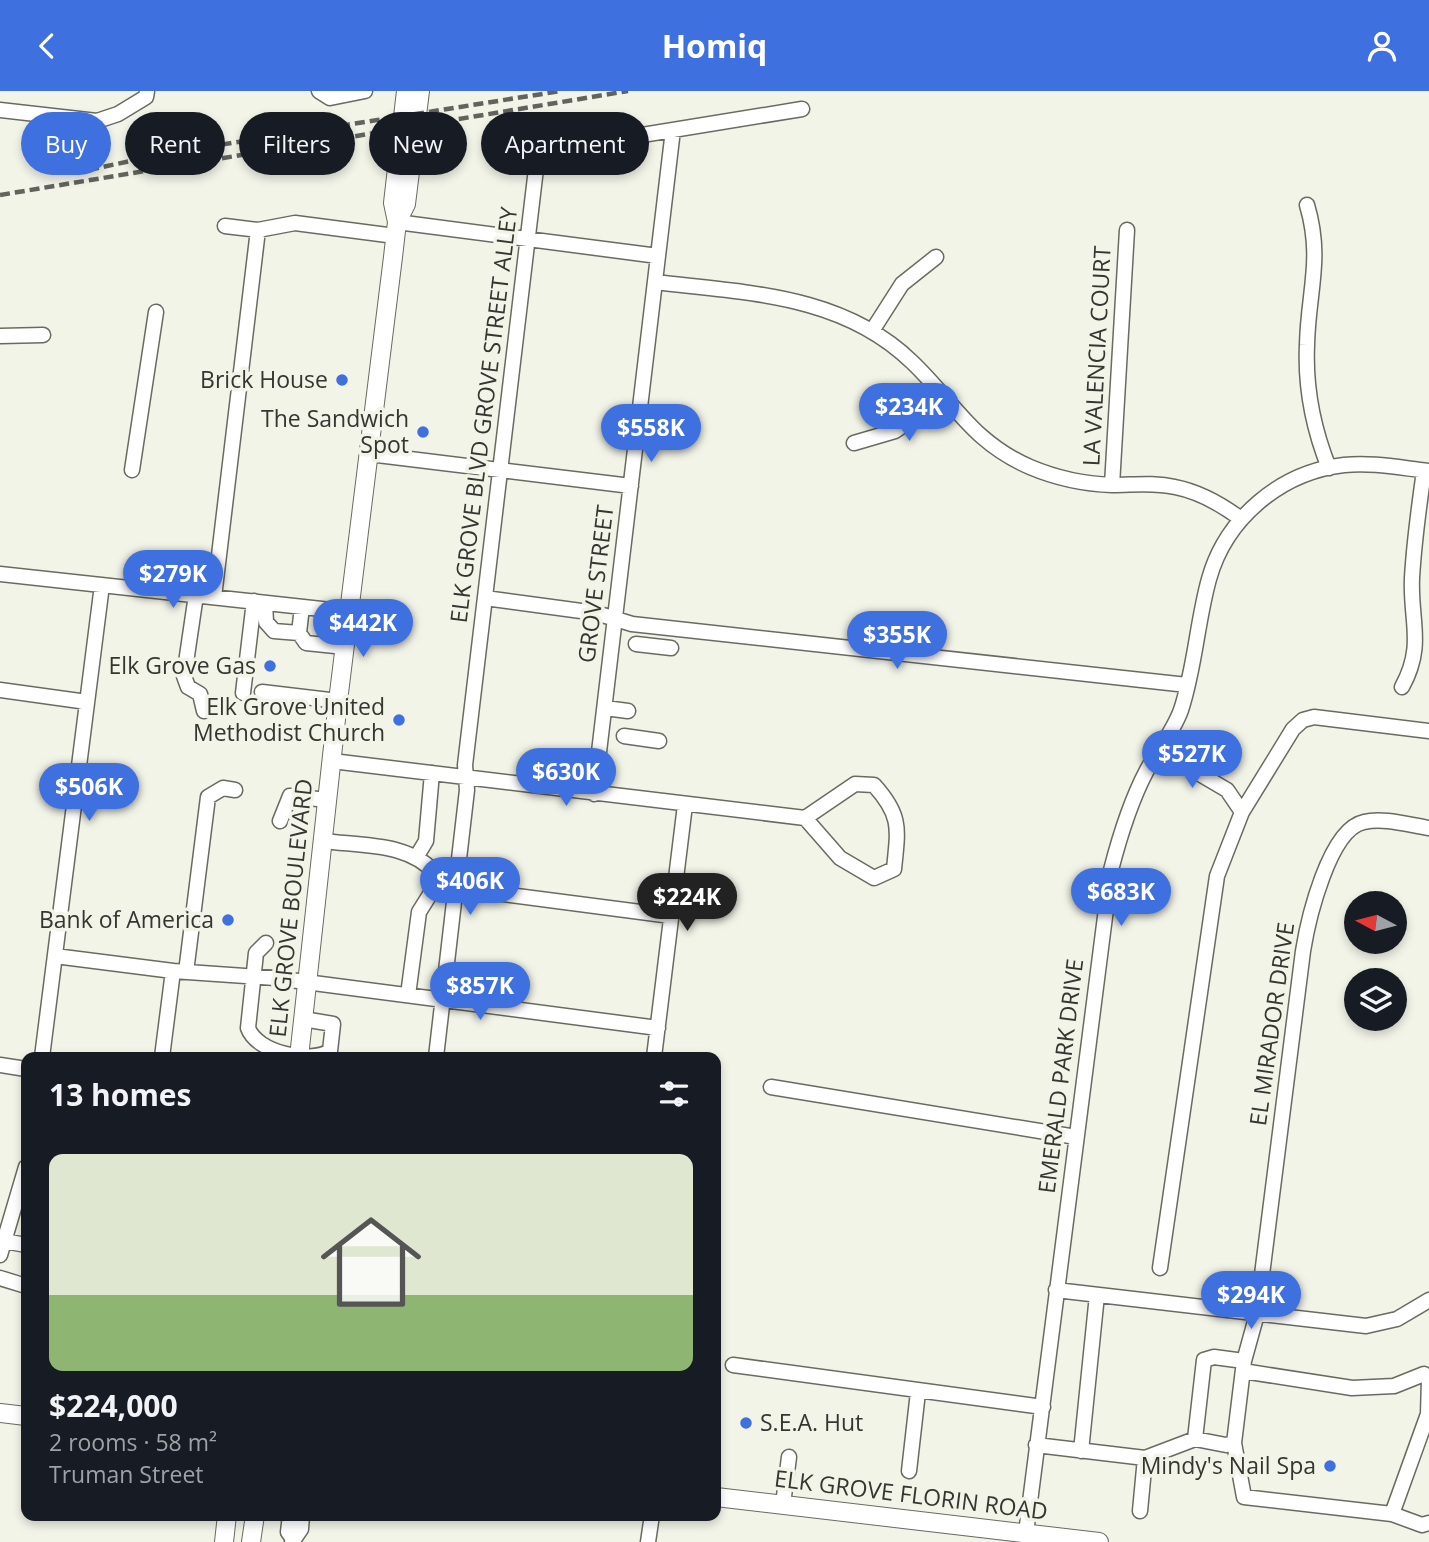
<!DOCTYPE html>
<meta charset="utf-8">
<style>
:root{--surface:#171b24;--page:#242831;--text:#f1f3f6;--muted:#9ea1a6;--accent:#3e70e0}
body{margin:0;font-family:"Open Sans",sans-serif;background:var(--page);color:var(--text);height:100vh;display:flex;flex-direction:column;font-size:26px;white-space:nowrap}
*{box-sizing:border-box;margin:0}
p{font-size:23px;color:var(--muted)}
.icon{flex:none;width:38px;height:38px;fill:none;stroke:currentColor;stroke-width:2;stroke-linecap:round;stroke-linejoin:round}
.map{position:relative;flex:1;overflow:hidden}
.drawer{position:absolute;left:21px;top:961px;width:700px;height:469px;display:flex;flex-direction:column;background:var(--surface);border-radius:14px;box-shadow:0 4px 10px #0003}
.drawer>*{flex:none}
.top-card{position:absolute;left:21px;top:21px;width:700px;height:63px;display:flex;gap:14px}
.needle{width:46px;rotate:277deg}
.tools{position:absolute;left:1344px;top:800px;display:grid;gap:14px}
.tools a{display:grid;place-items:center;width:63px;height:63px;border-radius:50%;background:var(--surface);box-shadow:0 4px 10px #0003;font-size:35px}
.price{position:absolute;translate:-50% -60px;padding:0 16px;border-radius:24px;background:var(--accent);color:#fff;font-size:23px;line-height:46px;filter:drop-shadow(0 2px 4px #0008)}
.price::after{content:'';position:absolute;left:50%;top:42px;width:21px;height:16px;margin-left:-10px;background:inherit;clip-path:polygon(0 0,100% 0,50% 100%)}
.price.selected{background:#222;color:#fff}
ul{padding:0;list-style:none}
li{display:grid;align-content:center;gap:14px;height:371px;padding:0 28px}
li span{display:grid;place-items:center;height:217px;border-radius:14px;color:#555}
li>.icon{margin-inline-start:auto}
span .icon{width:126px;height:126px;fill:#fffc;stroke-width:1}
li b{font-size:30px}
h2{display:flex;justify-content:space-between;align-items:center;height:84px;padding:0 28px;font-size:30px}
.pill{padding:0 24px;border-radius:32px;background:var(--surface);box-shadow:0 4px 10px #0003;font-size:24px;line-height:63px}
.pill.selected{background:var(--accent);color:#fff}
header{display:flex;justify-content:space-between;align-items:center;height:91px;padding:0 28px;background:var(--accent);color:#fff;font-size:32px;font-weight:700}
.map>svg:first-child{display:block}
</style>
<header><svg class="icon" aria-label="back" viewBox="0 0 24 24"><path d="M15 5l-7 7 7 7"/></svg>Homiq<svg class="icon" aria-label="person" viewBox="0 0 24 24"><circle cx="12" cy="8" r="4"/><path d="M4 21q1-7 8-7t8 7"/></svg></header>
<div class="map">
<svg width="1429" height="1451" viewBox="0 0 1429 1451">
<rect width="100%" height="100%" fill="#f2f4e8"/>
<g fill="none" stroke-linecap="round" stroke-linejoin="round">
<g stroke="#696b60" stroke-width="17">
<path id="minor" d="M 319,0 L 330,7 L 365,0
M 0,19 L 97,30 L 118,23 L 146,6 L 147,0
M 1307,114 C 1323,168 1308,201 1307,254 C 1305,297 1313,337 1329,377
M 397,131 L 658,165
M 225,135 L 258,139 L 295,132 L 395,145
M 655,191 C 746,202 842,203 912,271 C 954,311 972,351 1030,376 C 1056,387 1083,393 1112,394 C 1133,394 1154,391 1175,396 C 1200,401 1221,413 1241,428
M 872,240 L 902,193 L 936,166
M 0,245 L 43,244
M 854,352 L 895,340 L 943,307
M 369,363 L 631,395
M 132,379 L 156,221
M 1112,394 L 1127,139
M 0,483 L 349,521
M 196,504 L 184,585 L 188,596 L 200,603 L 204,620
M 214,506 L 258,139
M 485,507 L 596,522 L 632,533 L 1187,594
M 265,512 L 266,531 L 274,540 L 299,542
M 302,516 L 299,542 L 306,552 L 345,556
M 636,553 L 671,557
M 1402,596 C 1425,554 1410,530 1412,487 C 1414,451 1419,415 1424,380
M 0,599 L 87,611
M 262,601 L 338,610
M 243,602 L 254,510
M 605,617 L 628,620
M 624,645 L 659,650
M 1159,659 L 1227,699 L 1242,721
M 332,670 L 805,727
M 855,693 L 874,694 C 902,725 898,738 894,778 L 874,787 L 840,767 L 805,727 Z
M 594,703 L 673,39
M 280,730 L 290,705 L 327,709
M 323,750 C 362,755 410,751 437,784
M 417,765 L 426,750 L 432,682
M 456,797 L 671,825
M 266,852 L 256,862 L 248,937 C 257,962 310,973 330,960 L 333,933 L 303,928
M 55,865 L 173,880 L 275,887 L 658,937
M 186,881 L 208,706 L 223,697 L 235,699
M 408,904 L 419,821 L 434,797 L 437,784 L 457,789
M 42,966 L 102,494
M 162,966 L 173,880
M 436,966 L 467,699 L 465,674 L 538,61 L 802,18
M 654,966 L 685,714
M 0,974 L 26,978
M 771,996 L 1076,1046
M 4,1150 L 26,1154
M 0,1164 L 26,1076
M 1160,1177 L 1217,785 L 1242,721 L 1293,638 L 1303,629 L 1314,626 L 1429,640
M 0,1187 L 26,1195
M 1056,1199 L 1366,1235 L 1397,1228 L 1429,1209
M 733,1274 L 1043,1316
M 1243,1280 L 1352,1297 L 1394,1295 L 1424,1283 L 1429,1288
M 1195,1348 L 1204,1269 L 1214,1266 L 1244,1270
M 1234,1352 L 1244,1406 L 1392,1423 L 1428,1323 L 1429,1288
M 1036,1354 L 1145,1367 L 1140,1420
M 1081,1360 L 1097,1204
M 1145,1367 L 1195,1348 L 1226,1354 L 1234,1352 L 1244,1270 L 1257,1223 L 1303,860 C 1308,829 1329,738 1364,731 C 1383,726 1409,734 1429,737
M 909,1380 L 918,1301
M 783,1413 L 789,1366
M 1392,1423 L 1422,1434 L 1429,1432
M 290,1424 L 288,1441 L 293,1448
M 1026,1442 L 1111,779 C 1120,744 1130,711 1147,679 C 1158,659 1173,641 1181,619 C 1195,577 1197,531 1209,488 C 1226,427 1281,381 1344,374 C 1372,371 1401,377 1429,380
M 292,1451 L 301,1438 L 302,1424
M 648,1451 L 652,1424"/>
</g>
<g stroke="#696b60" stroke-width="20">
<path id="major" d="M 397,131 L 406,113 L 420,0
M 299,966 L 338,610 L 393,166 L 397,131 L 393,112 L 406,0
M 0,1322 L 26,1325
M 716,1406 L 1099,1451
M 224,1451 L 227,1424
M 251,1451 L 255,1424"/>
</g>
<use href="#minor" stroke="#fff" stroke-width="14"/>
<use href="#major" stroke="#fff" stroke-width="18"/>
<path stroke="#61635c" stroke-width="4.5" stroke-dasharray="10 5" stroke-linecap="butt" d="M 89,79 L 162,63 L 561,0
M 0,104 L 628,0"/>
</g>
<g fill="#3e70e0" stroke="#f2f4e8" stroke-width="2.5">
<circle cx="342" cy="289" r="7"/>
<circle cx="423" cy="341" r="7"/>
<circle cx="270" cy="575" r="7"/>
<circle cx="399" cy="629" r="7"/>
<circle cx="228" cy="829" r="7"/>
<circle cx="746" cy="1332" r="7"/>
<circle cx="1330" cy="1375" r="7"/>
</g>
<g text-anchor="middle" stroke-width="7" stroke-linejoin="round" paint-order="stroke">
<g font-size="23" fill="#353631" stroke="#f2f4e8">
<text transform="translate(1097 265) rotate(-87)" y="8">LA VALENCIA COURT</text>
<text transform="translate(484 324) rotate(-83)" y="8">ELK GROVE BLVD GROVE STREET ALLEY</text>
<text transform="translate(596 493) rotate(-83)" y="8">GROVE STREET</text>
<text transform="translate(291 817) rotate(-84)" y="8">ELK GROVE BOULEVARD</text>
<text transform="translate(1272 933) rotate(-82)" y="8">EL MIRADOR DRIVE</text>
<text transform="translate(1061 985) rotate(-83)" y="8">EMERALD PARK DRIVE</text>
<text transform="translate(911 1404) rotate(7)" y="8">ELK GROVE FLORIN ROAD</text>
</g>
<g font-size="23" fill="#353631" stroke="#f2f4e8" text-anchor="end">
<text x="328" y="297">Brick House</text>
<text x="409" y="336">The Sandwich<tspan x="409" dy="26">Spot</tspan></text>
<text x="256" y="583">Elk Grove Gas</text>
<text x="385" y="624">Elk Grove United<tspan x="385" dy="26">Methodist Church</tspan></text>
<text x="214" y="837">Bank of America</text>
<text x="760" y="1340" text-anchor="start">S.E.A. Hut</text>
<text x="1316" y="1383">Mindy's Nail Spa</text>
</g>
</g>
</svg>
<div class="tools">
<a><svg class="needle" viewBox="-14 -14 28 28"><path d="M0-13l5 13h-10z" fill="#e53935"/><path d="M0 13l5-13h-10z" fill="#9ea1a6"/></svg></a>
<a><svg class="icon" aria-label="layers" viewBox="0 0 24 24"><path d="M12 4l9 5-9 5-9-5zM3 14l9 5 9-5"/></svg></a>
</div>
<b class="price" style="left:909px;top:352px">$234K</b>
<b class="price" style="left:651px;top:373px">$558K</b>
<b class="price" style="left:173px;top:519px">$279K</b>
<b class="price" style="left:363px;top:568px">$442K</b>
<b class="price" style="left:897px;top:580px">$355K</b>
<b class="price" style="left:1192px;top:699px">$527K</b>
<b class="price" style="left:566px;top:717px">$630K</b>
<b class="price" style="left:89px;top:732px">$506K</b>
<b class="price" style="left:470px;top:826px">$406K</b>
<b class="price" style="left:1121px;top:837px">$683K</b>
<b class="price selected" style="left:687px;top:842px">$224K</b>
<b class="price" style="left:480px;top:931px">$857K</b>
<b class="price" style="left:1251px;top:1240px">$294K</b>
<div class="top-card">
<a class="pill selected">Buy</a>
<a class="pill">Rent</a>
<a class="pill">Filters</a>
<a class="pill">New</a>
<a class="pill">Apartment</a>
</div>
<section class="drawer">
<h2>13 homes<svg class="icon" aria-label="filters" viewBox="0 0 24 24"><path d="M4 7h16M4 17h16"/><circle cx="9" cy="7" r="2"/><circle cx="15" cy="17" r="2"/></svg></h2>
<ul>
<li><span style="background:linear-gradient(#dfe7d0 65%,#8fb573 0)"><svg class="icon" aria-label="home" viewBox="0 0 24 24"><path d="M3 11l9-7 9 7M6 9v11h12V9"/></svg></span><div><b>$224,000</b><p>2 rooms · 58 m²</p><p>Truman Street</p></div></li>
</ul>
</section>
</div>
